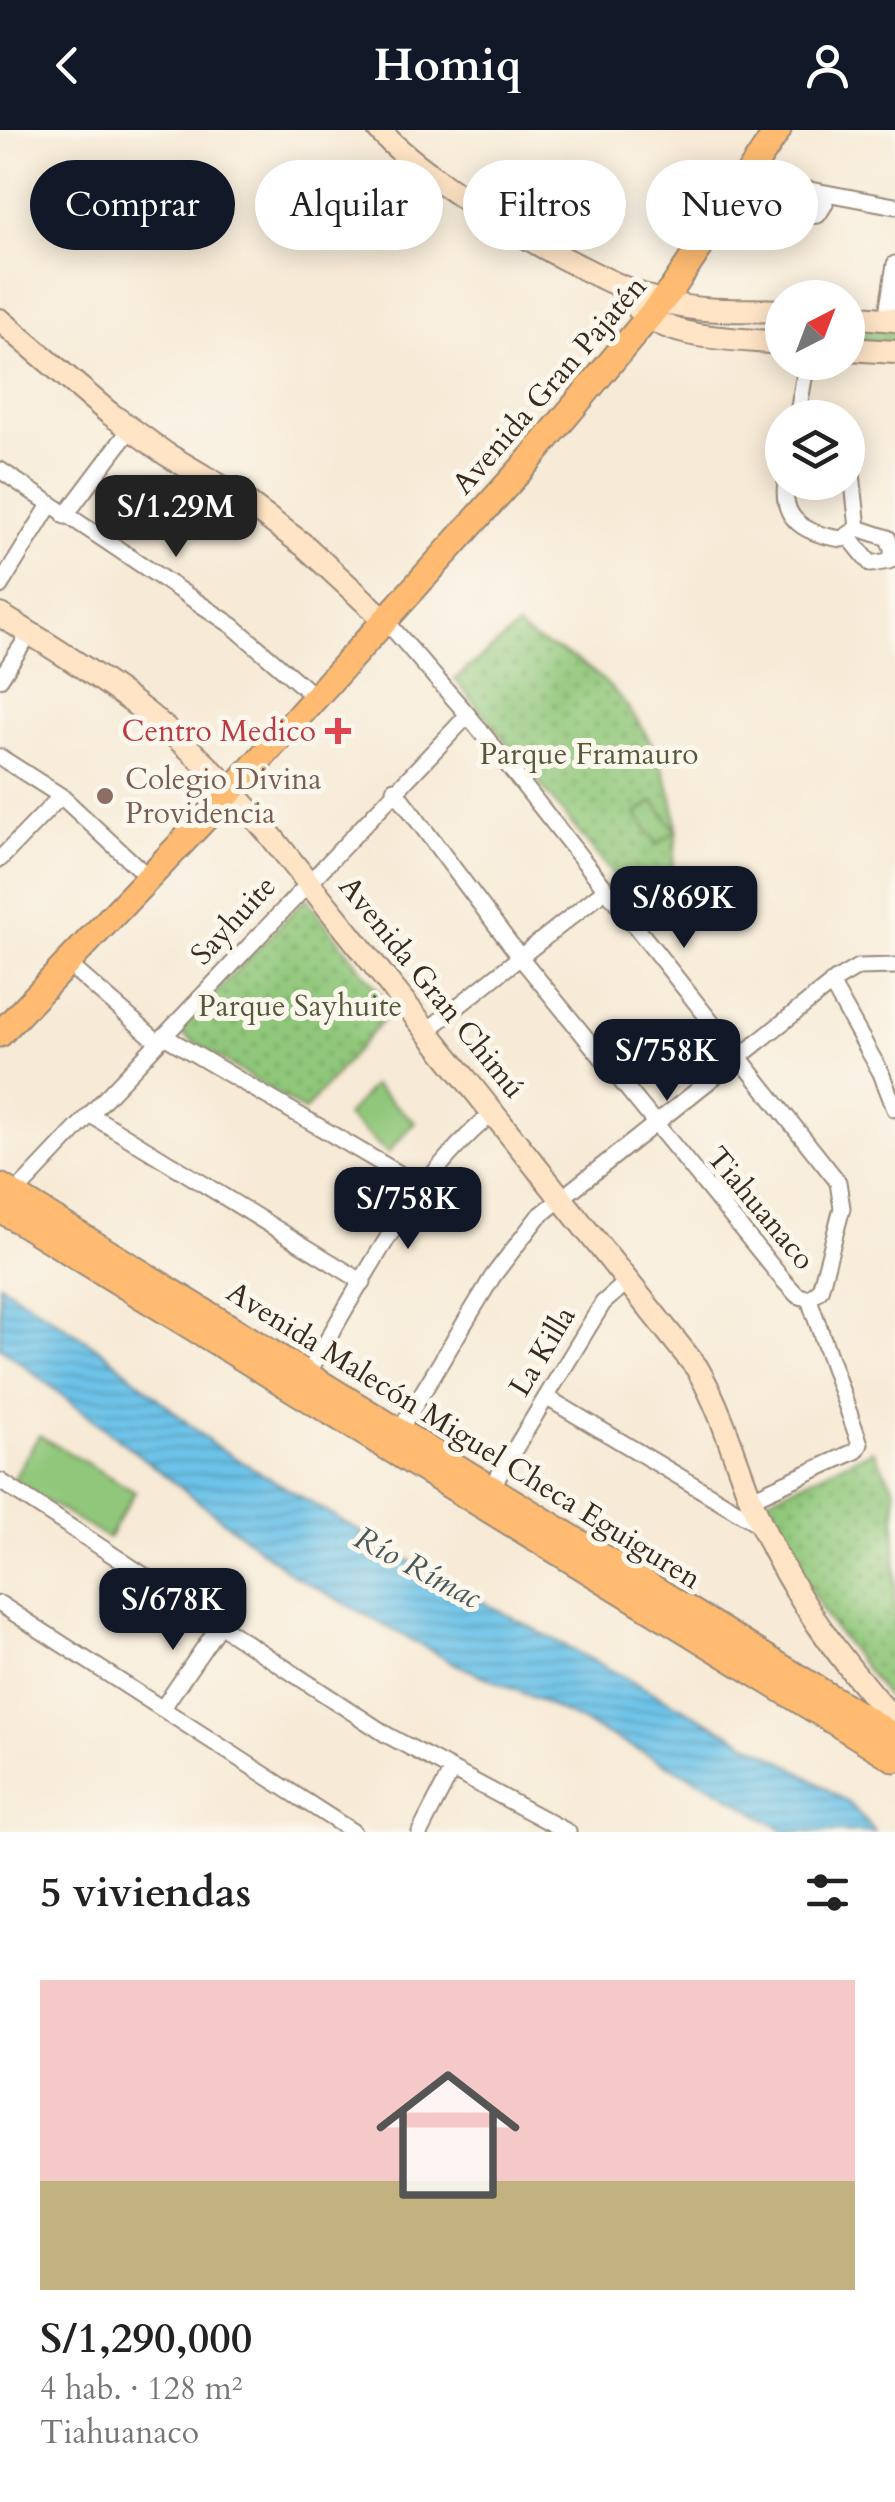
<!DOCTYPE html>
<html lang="es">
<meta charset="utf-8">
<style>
:root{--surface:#fff;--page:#f6f6f6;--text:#222;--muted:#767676;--accent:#111827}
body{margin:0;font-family:Cardo,serif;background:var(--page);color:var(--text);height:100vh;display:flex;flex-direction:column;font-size:38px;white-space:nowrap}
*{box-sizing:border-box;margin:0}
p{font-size:32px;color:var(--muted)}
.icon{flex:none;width:55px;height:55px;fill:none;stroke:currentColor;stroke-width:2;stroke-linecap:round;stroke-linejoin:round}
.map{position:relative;height:1702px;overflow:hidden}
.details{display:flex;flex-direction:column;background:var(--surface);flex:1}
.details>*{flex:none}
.guide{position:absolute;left:30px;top:30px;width:835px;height:90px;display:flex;gap:20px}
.needle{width:65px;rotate:42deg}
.buttons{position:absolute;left:765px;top:150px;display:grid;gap:20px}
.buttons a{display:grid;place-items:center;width:100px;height:100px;border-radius:50%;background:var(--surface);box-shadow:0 5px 25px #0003;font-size:50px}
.price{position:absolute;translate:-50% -85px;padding:0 22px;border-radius:20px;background:var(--accent);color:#fff;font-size:32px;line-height:65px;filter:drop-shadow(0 2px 5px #0008)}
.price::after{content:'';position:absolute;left:50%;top:60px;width:30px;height:22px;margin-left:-15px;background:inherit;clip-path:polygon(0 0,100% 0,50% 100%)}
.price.selected{background:#222;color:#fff}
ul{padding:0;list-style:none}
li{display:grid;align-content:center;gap:20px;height:530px;padding:0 40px}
li span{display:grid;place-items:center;height:310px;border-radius:0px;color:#555}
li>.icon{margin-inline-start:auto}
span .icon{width:180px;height:180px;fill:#fffc;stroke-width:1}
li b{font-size:42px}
h2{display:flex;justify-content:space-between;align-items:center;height:120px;padding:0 40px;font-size:42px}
.tag{padding:0 35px;border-radius:45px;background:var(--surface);box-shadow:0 5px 25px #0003;font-size:35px;line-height:90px}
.tag.selected{background:var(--accent);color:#fff}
header{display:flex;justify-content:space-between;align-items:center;height:130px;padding:0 40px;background:var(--accent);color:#fff;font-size:45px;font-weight:600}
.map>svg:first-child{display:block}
</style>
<header><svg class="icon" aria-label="back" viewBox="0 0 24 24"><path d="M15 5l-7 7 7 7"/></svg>Homiq<svg class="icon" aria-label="person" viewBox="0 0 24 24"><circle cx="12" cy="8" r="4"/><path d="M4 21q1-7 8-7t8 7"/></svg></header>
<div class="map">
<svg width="895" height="1702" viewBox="0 0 895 1702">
<defs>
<pattern id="park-dots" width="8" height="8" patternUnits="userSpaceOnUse" patternTransform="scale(2.5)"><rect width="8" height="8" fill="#90c77a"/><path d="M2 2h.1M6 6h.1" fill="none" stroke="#77a263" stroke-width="1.8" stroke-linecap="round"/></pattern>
<pattern id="water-rules" width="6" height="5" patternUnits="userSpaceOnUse" patternTransform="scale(2.5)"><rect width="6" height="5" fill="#6cc3e9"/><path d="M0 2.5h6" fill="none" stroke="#5a9fbc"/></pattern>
</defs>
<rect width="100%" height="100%" fill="#fbf7ec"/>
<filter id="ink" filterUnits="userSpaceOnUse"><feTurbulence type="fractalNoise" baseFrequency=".01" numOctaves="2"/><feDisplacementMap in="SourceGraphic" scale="20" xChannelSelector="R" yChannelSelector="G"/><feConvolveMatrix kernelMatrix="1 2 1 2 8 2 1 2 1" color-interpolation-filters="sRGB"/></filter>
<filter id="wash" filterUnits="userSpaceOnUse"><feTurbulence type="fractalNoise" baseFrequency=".0048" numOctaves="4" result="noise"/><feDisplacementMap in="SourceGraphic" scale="40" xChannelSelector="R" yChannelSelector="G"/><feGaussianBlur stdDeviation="2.25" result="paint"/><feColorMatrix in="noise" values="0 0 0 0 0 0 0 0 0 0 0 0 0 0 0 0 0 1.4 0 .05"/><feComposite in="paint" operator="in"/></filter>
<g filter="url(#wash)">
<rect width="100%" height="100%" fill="#f7ead6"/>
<path fill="url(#park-dots)" stroke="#66784c" stroke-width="2.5" d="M 848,193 L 895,198 L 895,214 L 848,210 Z
M 518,497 C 536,516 558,517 578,531 C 630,565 670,631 676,692 C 678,709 673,728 671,746 L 635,772 L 455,549 Z
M 306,768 L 392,879 L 304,981 L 178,902 Z
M 873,1320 L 895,1359 L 895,1577 L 825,1486 L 764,1370 Z"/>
<path fill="#90c77a" stroke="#66784c" stroke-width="2.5" d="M 654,671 L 676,701 L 657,714 L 636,684 Z
M 373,955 L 415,992 L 388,1023 L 346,986 Z
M 39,1305 L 135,1362 L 108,1408 L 12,1351 Z"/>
<path fill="url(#water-rules)" stroke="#547684" stroke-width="2.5" d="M 0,1154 L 104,1222 L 212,1314 L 449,1454 L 791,1636 L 850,1674 L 875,1702 L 786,1702 L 720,1661 L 536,1569 L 455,1534 L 293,1445 L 0,1217 Z"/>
</g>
<g filter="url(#ink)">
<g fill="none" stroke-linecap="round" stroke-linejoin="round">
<g stroke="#998a7a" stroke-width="19">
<path id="street" d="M 822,66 L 825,74 L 818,85 L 805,86 L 799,80 L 799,67 L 810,60 L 895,76
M 886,190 L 895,134
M 797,288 L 807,232
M 848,307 L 858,398
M 0,340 L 233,496 L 316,568
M 786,352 C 780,391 807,404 842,409 L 858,398
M 65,386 L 131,298
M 849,407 L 871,434 L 889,431 L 893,422 L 888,408 L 858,398
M 0,456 L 50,375
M 387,492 L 468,585 L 838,1052 L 842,1078 L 820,1160 L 809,1169
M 0,549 L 30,503
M 0,627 L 61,666 L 149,748
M 394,659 L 520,827 L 783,1150 L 797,1165 L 809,1169 L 860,1314 L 856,1321 L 750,1369
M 0,729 L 61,666
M 67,833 L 158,912
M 831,853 L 881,943 L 895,979
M 428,900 L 606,759
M 164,906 L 422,1057
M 91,985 L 363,1152
M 10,1069 L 468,585
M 306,1247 C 361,1154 410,1051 494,982
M 546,1267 L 762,1396
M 398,1303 L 493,1146 L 538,1087 L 836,850 L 858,837 L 895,836
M 0,1351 L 387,1605 L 568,1702
M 487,1365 L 603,1173 L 628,1151
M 0,1474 L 353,1702
M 162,1579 L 221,1493
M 420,1702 L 452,1640"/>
</g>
<g stroke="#998a7a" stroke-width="26">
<path id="secondary" d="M 379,0 C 428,55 596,155 667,173 C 704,183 745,179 782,181
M 635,175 C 666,212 738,208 782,213
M 848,186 L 895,190
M 0,190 L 109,283 L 166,324 L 242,369 L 305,416 L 387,492
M 848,219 L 895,222
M 0,485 C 110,551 189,605 271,706 L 697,1238 C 726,1288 738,1342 761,1394 C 794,1467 841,1532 895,1591"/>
</g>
<g stroke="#998a7a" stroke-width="29">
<path id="primary" d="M 0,904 L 233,659 L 525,335 L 672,159 L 778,0
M 0,1056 L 895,1607
M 0,1079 L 895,1629"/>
</g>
<use href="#street" stroke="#fff" stroke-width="15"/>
<use href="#secondary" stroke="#ffe4c6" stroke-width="22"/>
<use href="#primary" stroke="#febb71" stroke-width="25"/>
</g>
</g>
<path fill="#e0444e" stroke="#fbf7ec" stroke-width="4" d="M333 586h10v10h10v10h-10v10h-10v-10h-10v-10h10z"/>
<circle fill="#8d6e63" stroke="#fbf7ec" stroke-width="4" cx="105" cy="666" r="10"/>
<g text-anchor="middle" stroke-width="10" stroke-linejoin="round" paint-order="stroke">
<g font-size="30" fill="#3b2a1e" stroke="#fbf7ec">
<text transform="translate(549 255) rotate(-49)" y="10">Avenida Gran Pajatén</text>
<text transform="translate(233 790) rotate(-47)" y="10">Sayhuite</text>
<text transform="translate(432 857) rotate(51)" y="10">Avenida Gran Chimú</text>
<text transform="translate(761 1078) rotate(50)" y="10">Tiahuanaco</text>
<text transform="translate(542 1221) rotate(-59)" y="10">La Killa</text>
<text transform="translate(464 1305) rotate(32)" y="10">Avenida Malecón Miguel Checa Eguiguren</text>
</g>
<g font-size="30" fill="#be3a42" stroke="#fbf7ec" text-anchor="end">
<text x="316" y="611">Centro Medico</text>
</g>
<g font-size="30" fill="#54593a" stroke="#fbf7ec">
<text x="589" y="634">Parque Framauro</text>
<text x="300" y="886">Parque Sayhuite</text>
</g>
<g font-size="30" fill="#785e54" stroke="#fbf7ec" text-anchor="start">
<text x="125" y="659">Colegio Divina<tspan x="125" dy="34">Providencia</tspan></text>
</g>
<g font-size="32" font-style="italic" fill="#4a585b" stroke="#fbf7ec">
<text transform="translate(418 1437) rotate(28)" y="11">Río Rímac</text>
</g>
</g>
</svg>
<div class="buttons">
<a><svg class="needle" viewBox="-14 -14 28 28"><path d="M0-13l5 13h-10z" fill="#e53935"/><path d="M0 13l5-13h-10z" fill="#767676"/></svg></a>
<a><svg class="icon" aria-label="layers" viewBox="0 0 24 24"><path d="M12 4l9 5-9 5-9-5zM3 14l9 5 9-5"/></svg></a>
</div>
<b class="price selected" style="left:176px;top:430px">S/1.29M</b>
<b class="price" style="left:684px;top:821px">S/869K</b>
<b class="price" style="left:667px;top:974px">S/758K</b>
<b class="price" style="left:408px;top:1122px">S/758K</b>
<b class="price" style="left:173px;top:1523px">S/678K</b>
<div class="guide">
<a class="tag selected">Comprar</a>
<a class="tag">Alquilar</a>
<a class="tag">Filtros</a>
<a class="tag">Nuevo</a>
</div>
</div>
<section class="details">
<h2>5 viviendas<svg class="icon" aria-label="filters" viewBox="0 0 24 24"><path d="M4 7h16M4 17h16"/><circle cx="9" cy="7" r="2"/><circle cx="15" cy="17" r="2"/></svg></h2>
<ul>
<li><span style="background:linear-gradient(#f6c9c9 65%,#c2b280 0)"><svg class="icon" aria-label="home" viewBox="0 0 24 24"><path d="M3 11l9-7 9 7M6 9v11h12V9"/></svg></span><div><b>S/1,290,000</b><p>4 hab. · 128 m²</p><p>Tiahuanaco</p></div></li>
</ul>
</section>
